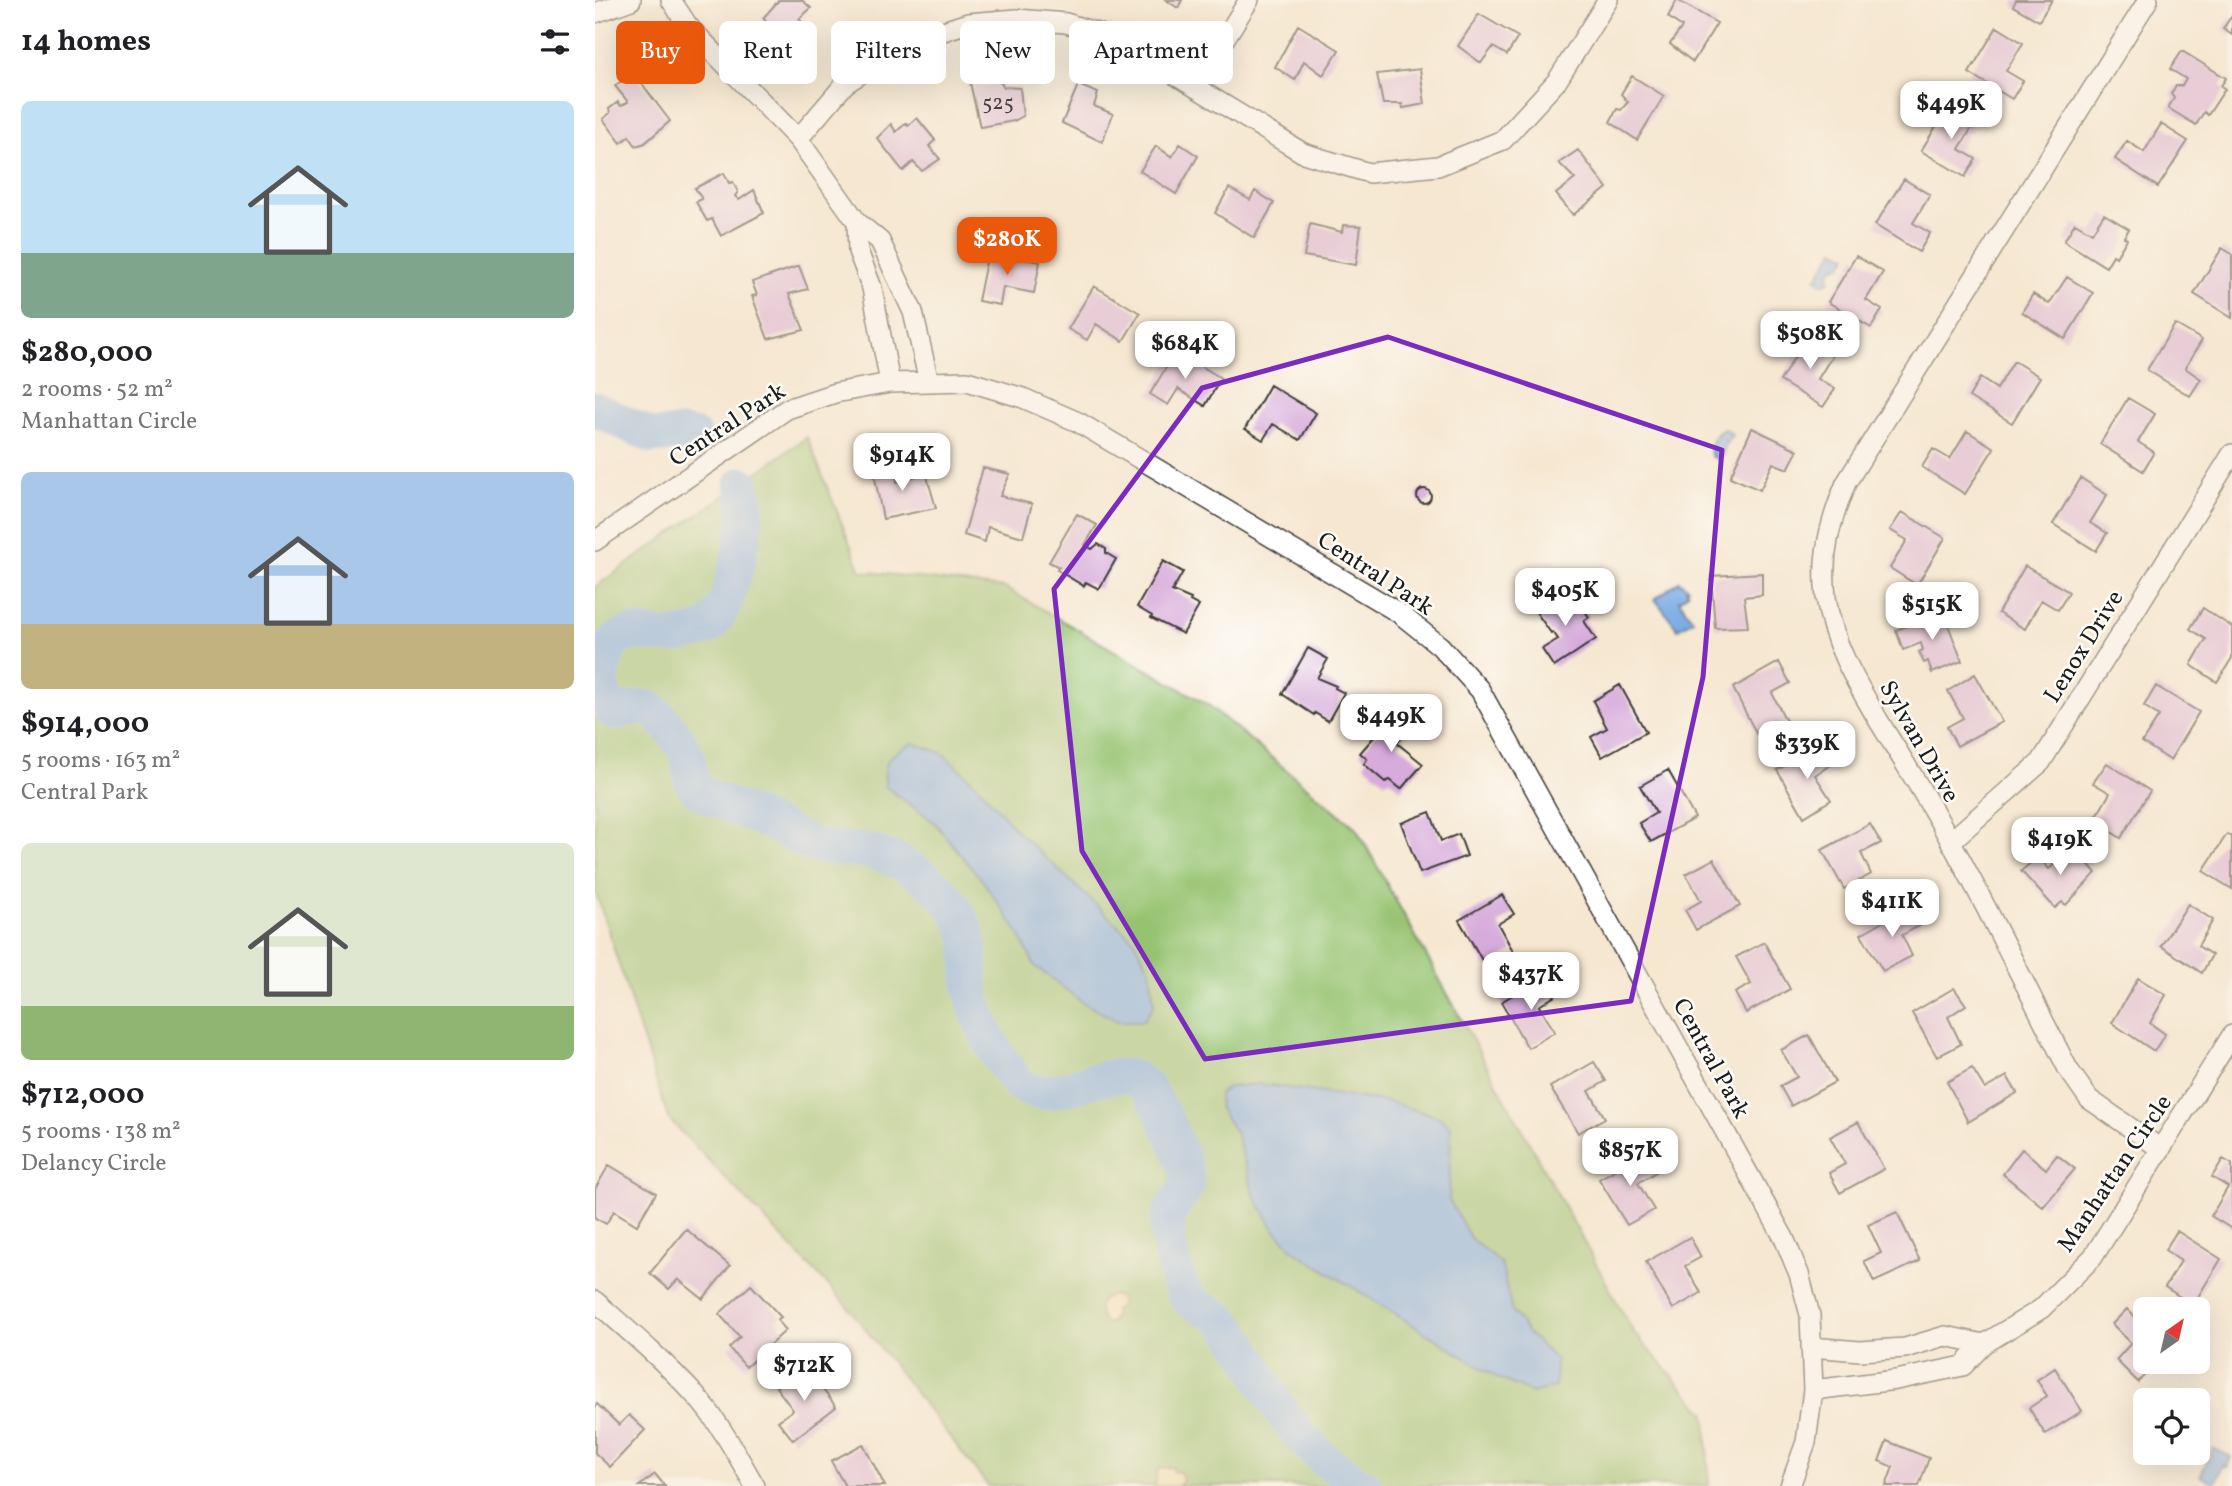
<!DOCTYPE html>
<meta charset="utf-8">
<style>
:root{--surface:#fff;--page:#f6f6f6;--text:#202124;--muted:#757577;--accent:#ea580c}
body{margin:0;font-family:Vollkorn,serif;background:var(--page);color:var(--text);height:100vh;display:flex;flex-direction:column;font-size:26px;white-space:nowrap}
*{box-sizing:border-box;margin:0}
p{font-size:23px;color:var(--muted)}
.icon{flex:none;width:38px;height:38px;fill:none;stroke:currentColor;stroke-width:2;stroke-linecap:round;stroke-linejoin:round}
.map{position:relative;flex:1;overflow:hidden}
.sheet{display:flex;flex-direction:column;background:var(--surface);width:595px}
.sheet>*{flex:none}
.banner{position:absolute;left:21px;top:21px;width:665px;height:63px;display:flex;gap:14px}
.needle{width:46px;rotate:34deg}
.fabs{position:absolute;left:1538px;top:1297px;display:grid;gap:14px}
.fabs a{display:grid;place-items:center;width:77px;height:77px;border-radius:10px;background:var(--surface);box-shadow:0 7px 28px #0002;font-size:35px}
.price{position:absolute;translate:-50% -60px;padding:0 16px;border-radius:14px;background:#fff;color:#222;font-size:23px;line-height:46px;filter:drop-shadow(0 2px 4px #0008)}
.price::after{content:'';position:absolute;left:50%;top:42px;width:21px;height:16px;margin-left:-10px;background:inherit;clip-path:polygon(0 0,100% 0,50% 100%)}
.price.selected{background:var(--accent);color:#fff}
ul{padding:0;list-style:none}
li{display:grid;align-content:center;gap:14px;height:371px;padding:0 21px}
li span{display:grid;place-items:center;height:217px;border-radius:10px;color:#555}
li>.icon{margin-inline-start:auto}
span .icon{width:126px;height:126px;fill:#fffc;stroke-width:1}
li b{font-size:30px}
h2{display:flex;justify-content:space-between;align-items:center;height:84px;padding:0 21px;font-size:30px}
.tag{padding:0 24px;border-radius:10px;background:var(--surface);box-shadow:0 7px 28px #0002;font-size:24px;line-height:63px}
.tag.selected{background:var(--accent);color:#fff}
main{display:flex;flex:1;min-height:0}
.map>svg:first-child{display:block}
</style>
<main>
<section class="sheet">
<h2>14 homes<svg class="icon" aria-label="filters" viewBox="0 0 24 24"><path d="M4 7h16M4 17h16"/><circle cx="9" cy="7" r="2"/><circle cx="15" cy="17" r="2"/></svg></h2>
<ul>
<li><span style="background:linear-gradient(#bfe0f5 70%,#7fa58c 0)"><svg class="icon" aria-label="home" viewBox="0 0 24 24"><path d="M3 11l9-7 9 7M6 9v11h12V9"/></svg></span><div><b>$280,000</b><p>2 rooms · 52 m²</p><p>Manhattan Circle</p></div></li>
<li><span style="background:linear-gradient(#a9c7e8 70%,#c2b280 0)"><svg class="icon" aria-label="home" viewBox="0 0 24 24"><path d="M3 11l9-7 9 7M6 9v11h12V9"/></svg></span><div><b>$914,000</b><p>5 rooms · 163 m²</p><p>Central Park</p></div></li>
<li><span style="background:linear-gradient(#dfe7d0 75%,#8fb573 0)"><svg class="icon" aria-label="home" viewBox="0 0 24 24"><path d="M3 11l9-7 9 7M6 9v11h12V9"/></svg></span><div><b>$712,000</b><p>5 rooms · 138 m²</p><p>Delancy Circle</p></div></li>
</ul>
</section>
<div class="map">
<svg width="1637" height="1486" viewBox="0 0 1637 1486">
<rect width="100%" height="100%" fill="#fdfcf7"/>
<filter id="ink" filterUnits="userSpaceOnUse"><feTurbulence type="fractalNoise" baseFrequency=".0143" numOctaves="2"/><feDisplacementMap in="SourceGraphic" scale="14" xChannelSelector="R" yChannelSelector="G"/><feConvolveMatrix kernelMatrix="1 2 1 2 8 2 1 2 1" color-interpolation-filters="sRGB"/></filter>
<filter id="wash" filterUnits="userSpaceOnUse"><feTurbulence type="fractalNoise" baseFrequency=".00686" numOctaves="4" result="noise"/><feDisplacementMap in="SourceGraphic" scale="28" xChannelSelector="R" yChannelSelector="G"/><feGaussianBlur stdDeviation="1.57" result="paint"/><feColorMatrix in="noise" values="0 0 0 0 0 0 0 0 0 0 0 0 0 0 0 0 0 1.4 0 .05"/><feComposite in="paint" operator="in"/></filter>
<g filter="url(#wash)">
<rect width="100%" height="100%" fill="#f6e7d1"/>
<path fill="#96c370" stroke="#597046" stroke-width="2" d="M 212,437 L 266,571 L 410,588 L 612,704 L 761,828 L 1039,1333 L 1111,1414 L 1114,1486 L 393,1486 L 250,1303 L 73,1118 L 0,890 L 0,587 Z"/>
<path fill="#eeda9e" stroke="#857b5d" stroke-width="2" d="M 519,1295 L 525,1299 L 525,1307 L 519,1310 L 520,1315 L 515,1323 L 510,1323 C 500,1309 502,1297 519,1295 Z
M 577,1467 L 579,1472 L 584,1472 L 587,1475 L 588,1481 L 583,1486 L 560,1486 L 562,1471 L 565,1468 Z"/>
<path fill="#77a9e3" stroke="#4a6280" stroke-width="2" d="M 1240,249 L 1253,256 L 1247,265 L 1238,267 L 1234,274 L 1235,279 L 1232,283 L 1228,284 L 1221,279 Z
M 1129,429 L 1134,431 L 1137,435 L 1130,445 L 1128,455 L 1123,459 L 1116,456 C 1115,445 1118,434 1129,429 Z
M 1084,581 L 1093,588 L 1091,590 L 1093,593 L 1084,600 L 1098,620 L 1083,629 L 1060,599 Z
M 318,743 L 347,753 L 383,786 L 423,832 L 540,941 L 555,970 L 559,1005 L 548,1021 L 523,1021 L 488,1003 L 440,966 L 420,927 L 387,880 L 339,822 L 291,787 C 286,759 295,754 318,743 Z
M 665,1084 L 795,1102 L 844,1117 L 856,1127 L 854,1200 L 876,1239 L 906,1263 L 917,1311 L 933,1333 L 961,1360 L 960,1387 L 937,1393 L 903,1378 L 701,1252 L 680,1231 L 660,1197 L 641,1134 L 624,1107 L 624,1094 L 634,1087 Z
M 1618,1448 L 1636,1457 L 1632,1467 L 1628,1465 L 1620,1483 L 1605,1476 Z"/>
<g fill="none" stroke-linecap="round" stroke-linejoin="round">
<path stroke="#77a9e3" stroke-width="35" d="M 0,409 L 57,436 L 89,434 L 99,436
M 147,484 C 149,494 151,506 151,516 C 149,540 135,601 121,619 C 117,625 110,629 103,631 C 94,634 81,636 71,636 C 56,636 37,628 24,638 C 5,652 0,701 20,712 C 30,711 41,706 51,707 C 63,709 86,742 91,753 C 95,764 94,780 101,788 C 108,796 120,799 129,803 C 148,811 167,819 186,828 C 196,834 208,841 219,845 C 237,850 257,848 275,852 C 306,858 343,883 361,910 C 381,941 372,956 376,988 C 381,1019 399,1052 418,1077 C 451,1121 520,1050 551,1087 C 563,1102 595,1167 592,1184 C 590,1194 580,1201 576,1210 C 569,1224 574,1245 577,1259 C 581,1274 586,1294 599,1303 C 609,1311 622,1313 630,1322 C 653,1349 667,1383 687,1412 C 710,1446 734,1466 769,1486"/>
</g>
<g id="blocks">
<path fill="#d7acdc" d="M 184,0 L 207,0 L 216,8 L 204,19 L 215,30 L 213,39 L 198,55 L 168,18 Z
M 571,0 L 587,0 L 583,8 Z
M 1082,0 L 1122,23 L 1098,62 L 1075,44 L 1087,27 L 1073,17 Z
M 1421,0 L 1457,0 L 1444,21 L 1418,6 Z
M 884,14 L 923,37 L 912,55 L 898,47 L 886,63 L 863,46 Z
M 1637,15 L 1637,35 L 1628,29 Z
M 703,25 L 744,50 L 728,75 L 709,61 L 700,80 L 680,67 Z
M 1402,27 L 1428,43 L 1411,71 L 1428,81 L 1417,99 L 1374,73 Z
M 1587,51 L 1631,78 L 1626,86 L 1630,89 L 1613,115 L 1609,112 L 1601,125 L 1573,108 L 1579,98 L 1576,94 L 1581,86 L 1587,86 L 1591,79 L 1575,69 Z
M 825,69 L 830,104 L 808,108 L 807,104 L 788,104 L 782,74 Z
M 38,72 L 75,121 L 50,143 L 41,146 L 34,136 L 26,143 L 8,119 L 15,113 L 14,109 L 23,102 L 26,106 L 33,102 L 20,86 Z
M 400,75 L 409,87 L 425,88 L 428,116 L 419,121 L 385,127 L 374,78 Z
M 1037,76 L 1069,96 L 1042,140 L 1015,122 L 1022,109 L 1026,110 L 1033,102 L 1026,94 Z
M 483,85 L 503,93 L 499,106 L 518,114 L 507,142 L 467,123 Z
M 1354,105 L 1381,121 L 1364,149 L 1381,159 L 1370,177 L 1326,151 Z
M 322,118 L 340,140 L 334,146 L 345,159 L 327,171 L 318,162 L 308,171 L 282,138 L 296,124 L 301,132 L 311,123 L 313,126 Z
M 1566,124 L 1593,141 L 1563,187 L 1520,159 L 1532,141 L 1549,152 Z
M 585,144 L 603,156 L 581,194 L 545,171 L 561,146 L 577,157 Z
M 983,150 L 1012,188 L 978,215 L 961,194 L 980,179 L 964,163 Z
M 129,173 L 134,183 L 138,182 L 143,192 L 140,196 L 144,200 L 159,190 L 169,213 L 126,236 L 117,219 L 112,221 L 101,202 L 107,199 L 100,188 Z
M 1309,179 L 1335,195 L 1318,223 L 1335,233 L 1324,252 L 1280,225 Z
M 634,188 L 655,200 L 660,191 L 679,203 L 659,238 L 620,213 Z
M 1509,214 L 1534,229 L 1529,237 L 1532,239 L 1521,257 L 1518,255 L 1511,267 L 1469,241 L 1480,223 L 1497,233 Z
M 715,224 L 747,232 L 748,225 L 766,226 L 761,265 L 709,256 Z
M 1627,248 L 1637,254 L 1637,318 L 1599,294 Z
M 393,252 L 445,262 L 439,293 L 408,287 L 405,305 L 383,301 Z
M 1261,256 L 1288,272 L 1271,300 L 1287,310 L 1276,328 L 1233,302 Z
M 204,266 L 213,289 L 194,294 L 209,330 L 173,339 L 157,296 L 162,295 L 157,282 Z
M 1472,277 L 1498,293 L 1470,339 L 1427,312 L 1438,294 L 1454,304 Z
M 499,286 L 545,313 L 528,341 L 501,324 L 492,340 L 473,329 Z
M 1580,324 L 1607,340 L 1590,368 L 1606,379 L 1595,396 L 1552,370 Z
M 1213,335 L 1240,351 L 1223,379 L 1240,389 L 1228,407 L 1185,381 Z
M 581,351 L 626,378 L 610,406 L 583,389 L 573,405 L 555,394 Z
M 1419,361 L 1445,377 L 1417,423 L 1374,397 L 1385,378 L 1402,389 Z
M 675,385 L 721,413 L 705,440 L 678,424 L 668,440 L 650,429 Z
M 1533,398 L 1560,414 L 1543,442 L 1559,452 L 1548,471 L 1505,444 Z
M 1157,428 L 1203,450 L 1193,469 L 1178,463 L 1165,490 L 1135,477 Z
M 1372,431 L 1399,448 L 1370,494 L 1327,467 L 1338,449 L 1355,459 Z
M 299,464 L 302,482 L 331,473 L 341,508 L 288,519 L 278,468 Z
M 388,468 L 415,474 L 405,496 L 437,504 L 428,537 L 393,527 L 390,542 L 369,535 Z
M 1486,478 L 1512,495 L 1495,523 L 1512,533 L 1501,551 L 1458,524 Z
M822 496a7 7 0 1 1 14 0a7 7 0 1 1-14 0Z
M 1307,512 L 1350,538 L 1322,585 L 1295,568 L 1312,540 L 1295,530 Z
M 482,514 L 502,525 L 490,545 L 497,549 L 503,544 L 511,549 L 511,553 L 521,559 L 504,589 L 491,582 L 489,586 L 462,570 L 464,567 L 454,562 Z
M 568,561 L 588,572 L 577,591 L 596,599 L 595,601 L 604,606 L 588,634 L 556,618 L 557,616 L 542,607 Z
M 1430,566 L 1474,592 L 1463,610 L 1446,600 L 1430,629 L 1403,613 Z
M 1167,573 L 1167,595 L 1149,597 L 1153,627 L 1120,628 L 1116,576 Z
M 971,592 L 979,605 L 984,602 L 994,617 L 989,621 L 1001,639 L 959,667 L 947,649 L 963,639 L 958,632 L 956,633 L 941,612 Z
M 1608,608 L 1637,627 L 1637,658 L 1622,682 L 1596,665 L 1611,639 L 1595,629 Z
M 1348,612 L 1367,661 L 1337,673 L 1333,661 L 1329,663 L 1324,652 L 1328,650 L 1326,643 L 1308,650 L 1301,630 Z
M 713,648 L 733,659 L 722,678 L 741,686 L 740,688 L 749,693 L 733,721 L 720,713 L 719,715 L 687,694 Z
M 1184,662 L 1195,683 L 1177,693 L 1191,721 L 1162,735 L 1138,688 Z
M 1380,674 L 1407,722 L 1362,746 L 1352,727 L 1368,718 L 1353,691 Z
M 1025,685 L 1051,732 L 1007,757 L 996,737 L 1012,728 L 998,701 Z
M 1561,686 L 1604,712 L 1575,760 L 1547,742 L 1564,716 L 1549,706 Z
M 799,714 L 815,728 L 802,743 L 828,764 L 806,789 L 795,780 L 790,782 L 769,764 L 772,759 L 765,753 Z
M 1226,746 L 1237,764 L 1220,775 L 1236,800 L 1209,817 L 1182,770 Z
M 1512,763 L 1555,791 L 1526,838 L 1499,821 L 1515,793 L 1498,783 Z
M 1073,770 L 1100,818 L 1056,842 L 1044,823 L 1061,813 L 1045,786 Z
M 835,812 L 846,841 L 864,834 L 872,856 L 825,873 L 806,823 Z
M 1275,824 L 1286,843 L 1266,853 L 1276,874 L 1249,889 L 1227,850 Z
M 1632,834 L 1637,837 L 1637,889 L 1608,871 Z
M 1479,847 L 1501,873 L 1471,905 L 1467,902 L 1460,908 L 1426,871 L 1443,857 L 1454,869 Z
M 1119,859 L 1145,906 L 1101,930 L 1090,910 L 1106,901 L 1091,874 Z
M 907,895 L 919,914 L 903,924 L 918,951 L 891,967 L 864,920 Z
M 1593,904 L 1618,920 L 1603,946 L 1617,955 L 1607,973 L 1566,946 Z
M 1315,906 L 1326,925 L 1307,935 L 1317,956 L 1288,971 L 1266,934 Z
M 1169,942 L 1195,989 L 1151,1013 L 1140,993 L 1156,984 L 1141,957 Z
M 949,976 L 960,996 L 944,1006 L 960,1032 L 933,1048 L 906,1002 Z
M 1543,978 L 1571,995 L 1555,1023 L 1570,1034 L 1559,1051 L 1517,1023 Z
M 1359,988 L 1371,1005 L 1353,1017 L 1366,1044 L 1342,1057 L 1317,1013 Z
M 1214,1035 L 1240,1082 L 1196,1106 L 1185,1086 L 1202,1077 L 1186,1050 Z
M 999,1062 L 1011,1081 L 994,1091 L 1010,1118 L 983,1133 L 955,1087 Z
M 1377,1068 L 1390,1089 L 1412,1076 L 1422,1093 L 1373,1122 L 1352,1082 Z
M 1263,1122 L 1289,1169 L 1245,1193 L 1234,1173 L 1250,1164 L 1235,1137 Z
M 1427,1149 L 1451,1169 L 1462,1155 L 1480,1169 L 1448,1207 L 1408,1174 Z
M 1050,1153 L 1061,1172 L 1043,1183 L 1059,1210 L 1032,1225 L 1004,1179 Z
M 1628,1159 L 1637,1164 L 1637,1229 L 1616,1216 L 1633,1187 L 1617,1177 Z
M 14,1165 L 61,1193 L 42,1225 L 19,1211 L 11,1224 L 0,1218 L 0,1189 Z
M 1302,1212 L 1325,1261 L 1279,1282 L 1269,1261 L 1286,1253 L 1273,1225 Z
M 91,1229 L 135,1266 L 108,1299 L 83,1279 L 74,1289 L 55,1273 Z
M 1582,1231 L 1626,1259 L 1598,1305 L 1570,1287 L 1586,1261 L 1570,1250 Z
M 1095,1237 L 1106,1257 L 1090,1266 L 1106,1293 L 1078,1309 L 1051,1262 Z
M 156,1285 L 186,1317 L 182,1320 L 191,1330 L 151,1367 L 134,1348 L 145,1337 L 124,1314 Z
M 1532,1309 L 1550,1328 L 1550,1362 L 1562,1362 L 1543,1382 L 1521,1360 L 1536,1343 L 1517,1324 Z
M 210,1366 L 241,1407 L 198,1440 L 183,1421 L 198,1410 L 181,1387 Z
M 1460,1368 L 1487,1411 L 1450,1434 L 1434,1408 L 1452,1396 L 1442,1380 Z
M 2,1404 L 24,1425 L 34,1415 L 50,1430 L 15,1467 L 0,1453 L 0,1406 Z
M 1292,1441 L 1334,1458 L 1324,1486 L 1291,1486 L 1298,1467 L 1284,1461 Z
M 268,1444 L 290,1486 L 250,1486 L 236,1461 Z
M 60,1474 L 70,1486 L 44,1486 Z"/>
</g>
</g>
<g filter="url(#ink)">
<use href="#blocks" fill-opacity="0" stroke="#3d3a37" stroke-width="2"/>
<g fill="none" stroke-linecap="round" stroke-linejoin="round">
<g stroke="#3d3a37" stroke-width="22">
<path id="minor" d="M 76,0 L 93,26 L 203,139 L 262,222 L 285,241 L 318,312 L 334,382
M 1553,0 L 1251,483 C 1235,522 1226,555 1231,597 C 1237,643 1262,684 1285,723 C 1309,762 1334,801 1356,842 C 1397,916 1434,993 1473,1069 L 1494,1099 L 1566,1149
M 0,13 L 36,0
M 600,86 L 654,0
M 203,139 L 250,84 L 314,42 L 373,23 L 422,19 L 471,23 L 521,39 L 708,153 L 774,173 L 843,166 L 908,140 L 962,81 L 1013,0
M 262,222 L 263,251 L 277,288 L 295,383
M 0,541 L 192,409 L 240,393 L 295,383 L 372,381 L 428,398 L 483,422 L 804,613 L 845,646 L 885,690 L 1189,1238 L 1204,1274 L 1215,1315 L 1218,1390 L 1211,1442 L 1195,1486
M 1356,841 L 1446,762 L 1637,454
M 0,1301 C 34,1331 69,1361 100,1395 C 124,1421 142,1455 160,1486
M 1216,1347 L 1265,1351 L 1310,1348 L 1350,1336 L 1389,1344
M 1218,1390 L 1301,1380 L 1368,1366 L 1389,1344 L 1446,1309 L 1498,1257 L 1637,1035"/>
</g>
<use href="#minor" stroke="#fff" stroke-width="19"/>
</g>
</g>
<path d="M0 0H1637V1486H0ZM 793,337 L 1127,450 L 1108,677 L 1036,1001 L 610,1059 L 487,851 L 459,589 L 607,388 Z" fill="#f6e7d1" fill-opacity=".55" fill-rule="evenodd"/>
<path fill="none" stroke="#7b2cbf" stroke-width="5" stroke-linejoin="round" d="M 793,337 L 1127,450 L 1108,677 L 1036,1001 L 610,1059 L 487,851 L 459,589 L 607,388 Z"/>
<g text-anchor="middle" stroke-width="5" stroke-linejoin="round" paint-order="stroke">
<g font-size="21" fill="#4b404c">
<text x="403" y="109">525</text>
</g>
<g font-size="24" fill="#1c1c1c" stroke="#fdfcf7">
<text transform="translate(132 424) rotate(-33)" y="8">Central Park</text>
<text transform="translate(781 573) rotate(33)" y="8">Central Park</text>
<text transform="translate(1488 646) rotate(-58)" y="8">Lenox Drive</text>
<text transform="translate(1325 741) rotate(60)" y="8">Sylvan Drive</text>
<text transform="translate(1117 1058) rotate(61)" y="8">Central Park</text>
<text transform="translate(1519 1173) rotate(-56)" y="8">Manhattan Circle</text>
</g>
</g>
</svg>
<div class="fabs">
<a><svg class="needle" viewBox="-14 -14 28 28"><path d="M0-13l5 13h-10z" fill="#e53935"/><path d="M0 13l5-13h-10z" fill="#757577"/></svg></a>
<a><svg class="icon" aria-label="locate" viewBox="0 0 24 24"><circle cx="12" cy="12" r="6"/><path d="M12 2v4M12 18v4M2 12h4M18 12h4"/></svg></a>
</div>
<b class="price" style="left:1356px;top:141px">$449K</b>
<b class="price selected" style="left:412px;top:277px">$280K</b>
<b class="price" style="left:1215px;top:371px">$508K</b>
<b class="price" style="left:590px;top:381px">$684K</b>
<b class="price" style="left:307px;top:493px">$914K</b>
<b class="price" style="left:970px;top:628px">$405K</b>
<b class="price" style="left:1337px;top:642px">$515K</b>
<b class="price" style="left:796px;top:754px">$449K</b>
<b class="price" style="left:1212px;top:781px">$339K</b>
<b class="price" style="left:1465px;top:877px">$419K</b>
<b class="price" style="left:1297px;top:939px">$411K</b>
<b class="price" style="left:936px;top:1012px">$437K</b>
<b class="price" style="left:1035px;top:1188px">$857K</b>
<b class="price" style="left:209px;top:1403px">$712K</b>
<div class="banner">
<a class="tag selected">Buy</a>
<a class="tag">Rent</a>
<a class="tag">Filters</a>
<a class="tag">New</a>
<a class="tag">Apartment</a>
</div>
</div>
</main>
